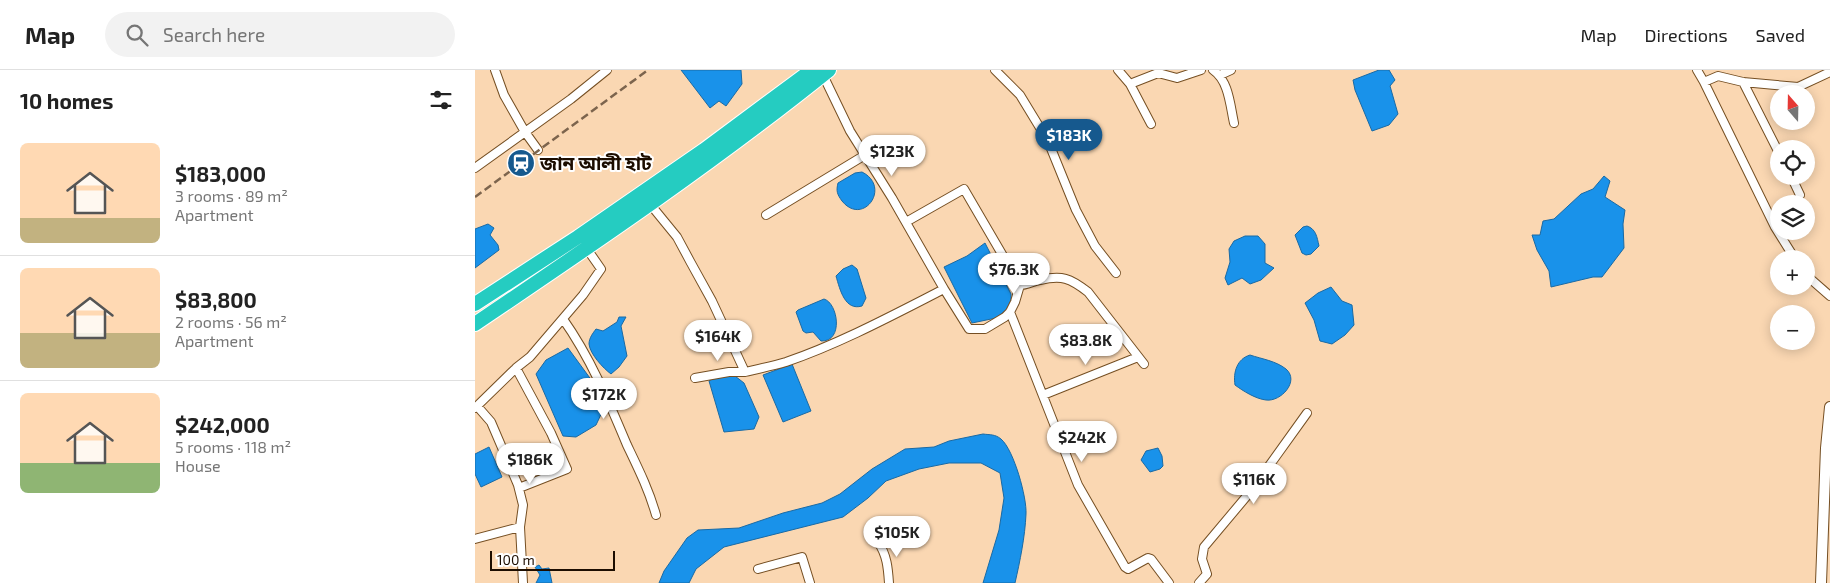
<!DOCTYPE html>
<meta charset="utf-8">
<style>
:root{--surface:#fff;--page:#f2f2f2;--text:#222;--muted:#767676;--line:#e0e0e0;--accent:#16598e}
body{margin:0;font-family:"Exo 2","Noto Sans Bengali",sans-serif;background:var(--page);color:var(--text);height:100vh;display:flex;flex-direction:column;font-size:19px;white-space:nowrap}
*{box-sizing:border-box;margin:0}
p{font-size:16px;color:var(--muted)}
.icon{flex:none;width:28px;height:28px;fill:none;stroke:currentColor;stroke-width:2;stroke-linecap:round;stroke-linejoin:round}
.map{position:relative;flex:1;overflow:hidden}
.panel{display:flex;flex-direction:column;background:var(--surface);width:475px}
.panel>*{flex:none}
.needle{width:32px;rotate:340deg}
.controls{position:absolute;left:1295px;top:15px;display:grid;gap:10px}
.controls a{display:grid;place-items:center;width:45px;height:45px;border-radius:50%;background:var(--surface);box-shadow:0 2px 12px #0003;font-size:25px}
.scale{position:absolute;left:15px;bottom:12px;width:125px;box-sizing:border-box;padding-left:5px;border:2px solid #1c0d00;border-top:0;font-size:14px;line-height:18px;white-space:nowrap;color:#1c0d00;-webkit-text-stroke:4px #fff;paint-order:stroke}
.price{position:absolute;translate:-50% -42px;padding:0 11px;border-radius:18px;background:#fff;color:#222;font-size:16px;line-height:32px;filter:drop-shadow(0 1px 2px #0008)}
.price::after{content:'';position:absolute;left:50%;top:30px;width:15px;height:11px;margin-left:-8px;background:inherit;clip-path:polygon(0 0,100% 0,50% 100%)}
.price.selected{background:var(--accent);color:#fff}
ul{padding:0;list-style:none}
li{display:flex;align-items:center;gap:15px;height:125px;padding:0 20px}
li+li{border-top:1px solid var(--line)}
li span{display:grid;place-items:center;flex:none;width:140px;height:100px;border-radius:8px;color:#555}
li>.icon{margin-inline-start:auto}
span .icon{width:60px;height:60px;fill:#fffc;stroke-width:1}
li b{font-size:21px}
h2{display:flex;justify-content:space-between;align-items:center;height:60px;padding:0 20px;font-size:21px}
header{display:flex;align-items:center;gap:30px;box-sizing:border-box;height:70px;padding:0 25px;background:var(--surface);border-bottom:1px solid var(--line)}
header strong{font-size:24px}
nav{display:flex;gap:28px;margin-inline-start:auto;font-size:18px}
.search{width:350px;height:45px;background:var(--page);display:flex;align-items:center;gap:12px;box-sizing:border-box;padding:0 18px;border-radius:28px;color:var(--muted);font-size:19px}
main{display:flex;flex:1;min-height:0}
.map>svg:first-child{display:block}
</style>
<header>
<strong>Map</strong>
<div class="search"><svg class="icon" aria-label="search" viewBox="0 0 24 24"><circle cx="10" cy="10" r="6"/><path d="M15 15l6 6"/></svg>Search here</div>
<nav><a>Map</a><a>Directions</a><a>Saved</a></nav>
</header>
<main>
<section class="panel">
<h2>10 homes<svg class="icon" aria-label="filters" viewBox="0 0 24 24"><path d="M4 7h16M4 17h16"/><circle cx="9" cy="7" r="2"/><circle cx="15" cy="17" r="2"/></svg></h2>
<ul>
<li><span style="background:linear-gradient(#ffd9b3 75%,#c2b280 0)"><svg class="icon" aria-label="home" viewBox="0 0 24 24"><path d="M3 11l9-7 9 7M6 9v11h12V9"/></svg></span><div><b>$183,000</b><p>3 rooms · 89 m²</p><p>Apartment</p></div></li>
<li><span style="background:linear-gradient(#ffd9b3 65%,#c2b280 0)"><svg class="icon" aria-label="home" viewBox="0 0 24 24"><path d="M3 11l9-7 9 7M6 9v11h12V9"/></svg></span><div><b>$83,800</b><p>2 rooms · 56 m²</p><p>Apartment</p></div></li>
<li><span style="background:linear-gradient(#ffd9b3 70%,#8fb573 0)"><svg class="icon" aria-label="home" viewBox="0 0 24 24"><path d="M3 11l9-7 9 7M6 9v11h12V9"/></svg></span><div><b>$242,000</b><p>5 rooms · 118 m²</p><p>House</p></div></li>
</ul>
</section>
<div class="map">
<svg width="1355" height="513" viewBox="0 0 1355 513">
<rect width="100%" height="100%" fill="#fad7b2"/>
<path fill="#1992ea" stroke="#1a6aa4" d="M 206,0 L 266,0 L 267,14 L 251,36 L 244,31 L 235,38 Z
M 904,0 L 914,0 L 920,10 L 915,16 L 923,44 L 914,55 L 897,61 L 880,20 L 878,10 Z
M 387,102 C 417,117 388,157 367,131 C 362,124 361,121 363,113 L 380,103 Z
M 1129,106 L 1135,111 L 1130,127 L 1150,140 L 1148,154 L 1149,178 L 1127,207 L 1118,207 L 1076,217 L 1074,201 L 1062,180 L 1057,165 L 1065,165 L 1068,151 L 1079,149 L 1106,124 L 1118,119 Z
M 13,154 L 19,158 L 15,165 L 23,175 L 24,180 L 0,198 L 0,159 Z
M 832,156 C 841,159 842,167 844,176 L 836,184 L 831,185 L 827,183 L 820,165 L 828,157 Z
M 770,166 L 783,166 L 790,174 L 790,193 L 799,198 L 786,210 L 775,214 L 767,208 L 753,215 L 750,208 L 755,192 L 754,179 L 759,171 Z
M 510,173 L 536,224 L 536,236 L 521,248 L 497,253 L 469,197 L 492,186 Z
M 377,195 L 382,199 L 391,228 L 387,236 C 370,241 365,220 361,206 L 368,199 Z
M 856,217 L 867,231 L 877,235 L 879,255 L 870,265 L 857,274 L 845,271 L 839,250 L 830,233 L 843,223 Z
M 349,229 C 363,233 369,272 346,271 L 338,262 L 331,263 L 328,261 L 321,242 L 323,240 Z
M 144,247 L 151,247 L 146,256 L 152,286 L 144,297 L 136,304 C 128,298 115,284 114,274 C 114,268 118,263 121,259 L 128,261 L 142,252 Z
M 93,278 L 120,315 L 129,338 L 121,355 L 101,367 L 88,366 L 61,304 L 71,290 Z
M 775,285 C 787,289 801,291 811,299 C 825,311 806,332 791,330 C 781,329 768,321 760,315 C 758,302 762,289 775,285 Z
M 317,294 L 336,341 L 308,352 L 288,305 Z
M 260,306 L 269,313 L 284,347 L 279,359 L 249,362 L 234,311 L 240,307 Z
M 508,364 C 515,365 520,364 526,369 C 539,380 552,428 551,444 C 550,467 545,491 540,513 L 508,513 L 524,460 L 529,428 L 525,403 L 506,393 L 474,393 L 444,399 L 411,411 L 393,428 L 368,447 L 249,477 L 221,499 L 214,513 L 184,513 L 189,501 L 212,468 L 223,460 L 264,458 L 308,443 L 347,433 L 365,424 L 397,399 L 430,379 L 459,377 L 474,371 Z
M 14,377 L 27,407 L 6,417 L 0,404 L 0,384 Z
M 683,378 L 687,386 L 688,396 L 685,399 L 675,402 L 666,390 L 671,381 Z
M 64,495 L 67,499 L 74,498 L 77,513 L 61,513 L 65,505 L 60,497 Z"/>
<g fill="none" stroke-linecap="round" stroke-linejoin="round">
<g stroke="#754f23" stroke-width="10">
<path id="street" d="M 20,0 L 29,25 L 50,62 L 63,80
M 520,0 L 545,25 L 573,71 L 601,140 L 620,176 L 641,203
M 643,0 L 655,14 L 683,3 L 702,8 L 726,0
M 738,0 C 754,11 755,35 759,53
M 1222,0 L 1229,12 L 1243,6 L 1268,12 L 1323,17 L 1355,2
M 348,5 L 375,61 L 417,128 L 469,219
M 745,5 L 756,0
M 1229,12 L 1300,157 L 1320,189
M 1268,12 L 1304,83
M 655,14 L 676,54
M 0,98 L 96,29 L 132,0
M 1316,106 L 1325,125
M 175,134 L 202,167 L 216,193 L 237,231 L 270,302 C 283,299 297,296 311,292 C 366,273 418,245 469,219 L 494,259 L 510,259 L 530,247 L 535,242 L 540,232 L 545,215
M 291,145 L 390,85
M 431,152 L 489,119 L 545,215 C 552,215 558,211 565,210 C 587,205 595,208 613,222 L 669,294
M 1331,205 L 1355,226
M 535,242 L 603,415 L 650,497 L 653,499 L 673,488 L 676,489 L 694,513
M 88,249 C 115,287 134,332 152,375 C 163,398 174,420 181,445
M 41,298 L 76,363 L 92,399 L 44,418
M 220,308 L 254,302 L 270,302
M 568,325 L 663,287
M 2,336 L 16,352 L 43,415 L 48,435 L 45,457 L 48,513
M 0,338 L 41,298 L 55,287 L 108,225 L 126,199 L 110,176
M 0,469 L 45,457
M 403,472 C 412,485 413,498 414,513
M 283,499 L 327,487 L 335,513
M 724,513 L 732,504 L 727,489 L 729,477 L 776,421 L 832,343"/>
</g>
<g stroke="#754f23" stroke-width="12">
<path id="secondary" d="M 1346,513 L 1351,378 L 1355,337"/>
</g>
<g stroke="#fff" stroke-width="16">
<path id="highway" d="M 0,234 L 103,167 L 229,80 L 337,0
M 0,254 C 120,173 241,91 354,0"/>
</g>
<use href="#street" stroke="#fff" stroke-width="8"/>
<use href="#secondary" stroke="#fff" stroke-width="10"/>
<use href="#highway" stroke="#25ccc1" stroke-width="14"/>
<path stroke="#7c644d" stroke-width="2.5" stroke-dasharray="8 4" stroke-linecap="butt" d="M 0,127 L 173,0"/>
</g>
<defs>
<g id="station-disc" transform="scale(1.4375)"><circle r="9.5" fill="#16598e" stroke="#fff"/><path d="M-3-6H3Q5-6 5-4V2Q5 4 3 4L4.5 6H3L1.5 4h-3L-3 6H-4.5L-3 4Q-5 4-5 2V-4Q-5-6-3-6ZM-3.5-4v3h7v-3ZM-3.5 1v1.5H-2V1ZM2 1v1.5H3.5V1Z" fill="#fff"/></g>
</defs>
<g fill-rule="evenodd">
<use href="#station-disc" x="46" y="93"/>
</g>
<g text-anchor="middle" stroke-width="4" stroke-linejoin="round" paint-order="stroke">
<g font-size="19" font-weight="bold" fill="#1c0d00" stroke="#fff" text-anchor="start">
<text x="65" y="100">জান আলী হাট</text>
</g>
</g>
</svg>
<div class="controls">
<a><svg class="needle" viewBox="-14 -14 28 28"><path d="M0-13l5 13h-10z" fill="#e53935"/><path d="M0 13l5-13h-10z" fill="#767676"/></svg></a>
<a><svg class="icon" aria-label="locate" viewBox="0 0 24 24"><circle cx="12" cy="12" r="6"/><path d="M12 2v4M12 18v4M2 12h4M18 12h4"/></svg></a>
<a><svg class="icon" aria-label="layers" viewBox="0 0 24 24"><path d="M12 4l9 5-9 5-9-5zM3 14l9 5 9-5"/></svg></a>
<a>+</a>
<a>−</a>
</div>
<div class="scale">100 m</div>
<b class="price selected" style="left:594px;top:91px">$183K</b>
<b class="price" style="left:417px;top:107px">$123K</b>
<b class="price" style="left:539px;top:225px">$76.3K</b>
<b class="price" style="left:243px;top:292px">$164K</b>
<b class="price" style="left:611px;top:296px">$83.8K</b>
<b class="price" style="left:129px;top:350px">$172K</b>
<b class="price" style="left:607px;top:393px">$242K</b>
<b class="price" style="left:55px;top:415px">$186K</b>
<b class="price" style="left:779px;top:435px">$116K</b>
<b class="price" style="left:422px;top:488px">$105K</b>
</div>
</main>
